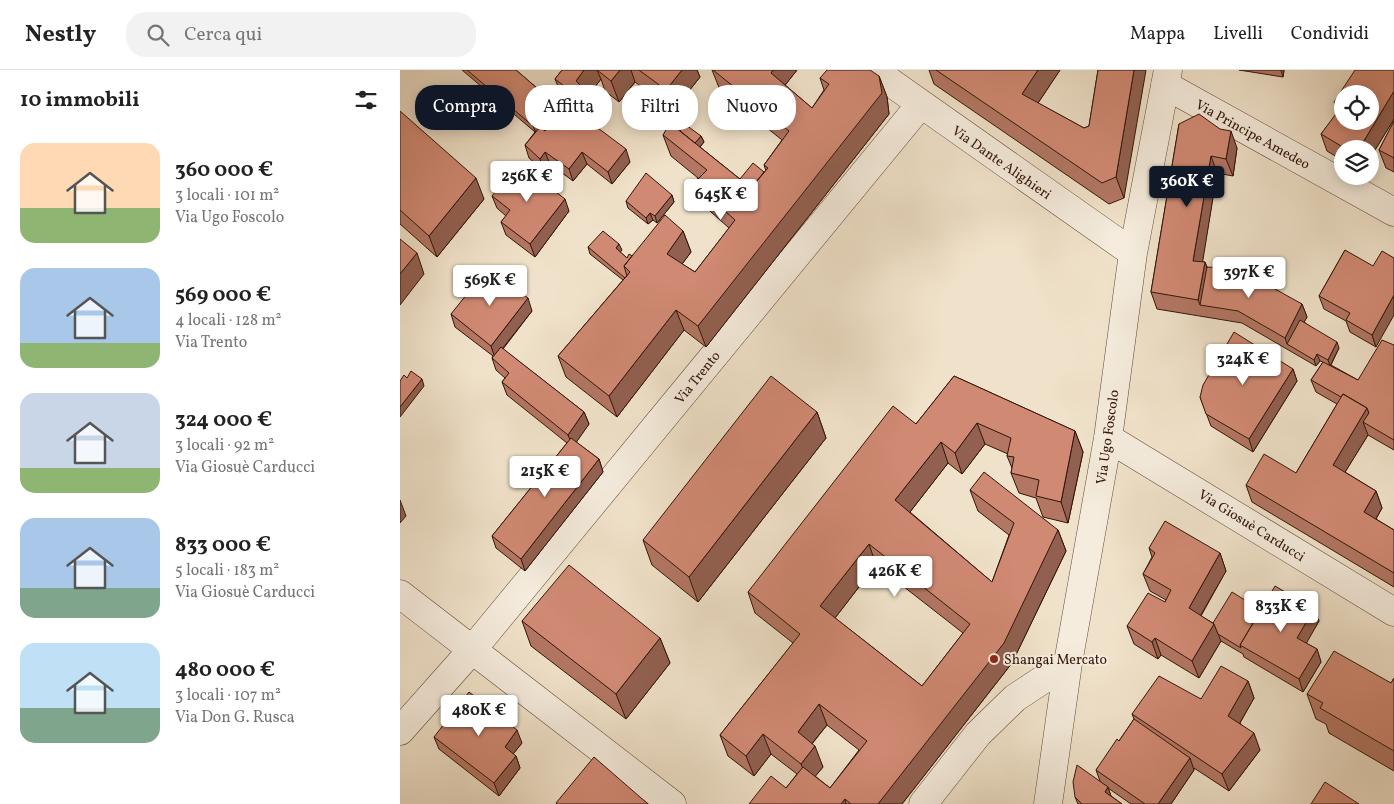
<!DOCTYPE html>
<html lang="it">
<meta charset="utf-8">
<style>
:root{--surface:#fff;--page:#f2f2f2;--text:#222;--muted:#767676;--line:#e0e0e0;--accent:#111827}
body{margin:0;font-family:Vollkorn,serif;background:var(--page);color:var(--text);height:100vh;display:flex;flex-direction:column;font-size:19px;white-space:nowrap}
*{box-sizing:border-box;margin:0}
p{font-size:16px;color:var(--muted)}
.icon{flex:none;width:28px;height:28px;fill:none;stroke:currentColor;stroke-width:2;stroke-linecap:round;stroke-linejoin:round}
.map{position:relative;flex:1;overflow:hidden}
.sheet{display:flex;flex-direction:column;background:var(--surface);width:400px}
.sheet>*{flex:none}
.banner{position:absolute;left:15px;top:15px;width:475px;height:45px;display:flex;gap:10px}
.fabs{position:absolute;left:934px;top:15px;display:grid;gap:10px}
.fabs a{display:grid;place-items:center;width:45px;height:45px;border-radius:50%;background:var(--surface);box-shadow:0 2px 12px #0003;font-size:25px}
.price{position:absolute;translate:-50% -42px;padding:0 11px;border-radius:5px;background:#fff;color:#222;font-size:16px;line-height:32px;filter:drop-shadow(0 1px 2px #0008)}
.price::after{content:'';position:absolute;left:50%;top:30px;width:15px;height:11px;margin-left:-8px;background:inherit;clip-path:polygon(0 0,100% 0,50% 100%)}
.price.selected{background:var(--accent);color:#fff}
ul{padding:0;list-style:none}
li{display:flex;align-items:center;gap:15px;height:125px;padding:0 20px}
li span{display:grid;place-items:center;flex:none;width:140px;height:100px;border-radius:15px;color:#555}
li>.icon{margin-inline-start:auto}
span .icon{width:60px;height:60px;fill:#fffc;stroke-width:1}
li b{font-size:21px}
h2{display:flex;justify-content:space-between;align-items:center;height:60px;padding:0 20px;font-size:21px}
.chip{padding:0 18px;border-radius:20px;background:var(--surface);box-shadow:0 2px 12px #0003;font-size:18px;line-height:45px}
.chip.selected{background:var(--accent);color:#fff}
header{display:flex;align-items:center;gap:30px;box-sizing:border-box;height:70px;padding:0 25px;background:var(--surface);border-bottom:1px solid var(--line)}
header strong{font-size:24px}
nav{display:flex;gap:28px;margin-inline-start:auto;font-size:18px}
.search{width:350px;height:45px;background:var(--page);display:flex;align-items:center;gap:12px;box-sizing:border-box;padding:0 18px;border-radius:20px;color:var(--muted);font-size:19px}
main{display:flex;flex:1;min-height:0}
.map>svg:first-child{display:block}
</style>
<header>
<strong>Nestly</strong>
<div class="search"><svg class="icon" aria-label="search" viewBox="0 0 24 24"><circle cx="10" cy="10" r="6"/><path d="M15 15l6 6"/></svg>Cerca qui</div>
<nav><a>Mappa</a><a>Livelli</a><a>Condividi</a></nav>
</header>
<main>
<section class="sheet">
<h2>10 immobili<svg class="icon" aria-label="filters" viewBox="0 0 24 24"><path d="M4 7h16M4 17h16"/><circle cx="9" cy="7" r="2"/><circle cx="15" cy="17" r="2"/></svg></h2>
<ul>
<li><span style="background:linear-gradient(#ffd9b3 65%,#8fb573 0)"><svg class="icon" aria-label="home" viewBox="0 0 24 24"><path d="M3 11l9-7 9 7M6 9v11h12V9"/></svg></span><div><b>360 000 €</b><p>3 locali · 101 m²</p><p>Via Ugo Foscolo</p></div></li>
<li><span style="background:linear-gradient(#a9c7e8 75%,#8fb573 0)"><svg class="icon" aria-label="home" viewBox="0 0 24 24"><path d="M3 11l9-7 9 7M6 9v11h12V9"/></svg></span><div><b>569 000 €</b><p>4 locali · 128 m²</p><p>Via Trento</p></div></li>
<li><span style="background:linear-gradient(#c9d6e8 75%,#8fb573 0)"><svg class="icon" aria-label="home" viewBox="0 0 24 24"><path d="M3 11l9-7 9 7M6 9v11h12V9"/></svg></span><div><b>324 000 €</b><p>3 locali · 92 m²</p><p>Via Giosuè Carducci</p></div></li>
<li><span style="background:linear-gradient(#a9c7e8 70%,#7fa58c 0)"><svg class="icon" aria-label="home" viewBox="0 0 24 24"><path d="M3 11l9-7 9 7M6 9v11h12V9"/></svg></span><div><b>833 000 €</b><p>5 locali · 183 m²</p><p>Via Giosuè Carducci</p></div></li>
<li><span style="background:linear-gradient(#bfe0f5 65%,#7fa58c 0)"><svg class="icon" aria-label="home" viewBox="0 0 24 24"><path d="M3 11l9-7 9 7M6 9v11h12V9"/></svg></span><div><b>480 000 €</b><p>3 locali · 107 m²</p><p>Via Don G. Rusca</p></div></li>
</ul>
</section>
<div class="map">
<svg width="994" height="734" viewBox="0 0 994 734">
<rect width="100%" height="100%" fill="#f0e2ca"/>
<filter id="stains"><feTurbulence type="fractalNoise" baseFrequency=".004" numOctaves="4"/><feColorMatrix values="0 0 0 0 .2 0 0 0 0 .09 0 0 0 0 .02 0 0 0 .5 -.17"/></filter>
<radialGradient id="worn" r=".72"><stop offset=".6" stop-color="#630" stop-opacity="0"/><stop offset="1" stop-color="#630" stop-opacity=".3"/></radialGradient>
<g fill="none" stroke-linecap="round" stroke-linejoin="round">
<g stroke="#624838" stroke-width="29">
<path id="street" d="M 473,0 L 733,183
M 765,15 L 994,142
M 708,368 L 994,542
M 0,524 L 272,734
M 0,661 L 72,580 L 521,34
M 523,734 L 578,664 L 615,628 L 668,593
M 648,734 L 668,593 L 708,368 L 733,183 L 768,0"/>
</g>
<use href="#street" stroke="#f5ecdd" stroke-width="28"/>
</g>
<path fill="#b37663" stroke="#321507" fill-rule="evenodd" d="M 62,0 L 116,0 L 152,31 L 155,38 L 140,57 L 145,61 L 230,92 L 212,114 L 187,94 L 173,111 L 150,94 L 144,101 L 129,88 L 125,75 L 135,62 Z
M 162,0 L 297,0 L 300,7 L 273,41 L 235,12 L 219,32 L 205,21 L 201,9 L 187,27 L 192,41 L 187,49 L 163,29 L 155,9 Z
M 312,0 L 397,0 L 385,15 L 412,38 L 424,20 L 420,8 L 479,6 L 487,27 L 489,44 L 306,277 L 284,260 L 217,347 L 166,307 L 158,286 L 223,210 L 190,184 L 188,177 L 222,180 L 220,182 L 227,188 L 283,161 L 291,182 L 282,194 L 295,202 L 329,158 L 301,133 L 294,113 L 298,108 L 271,86 L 263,65 L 280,61 L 301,66 L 304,72 L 300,77 L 340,109 L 364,102 L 366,101 L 364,95 L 382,70 L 320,20 Z
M 529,0 L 660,0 L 638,33 L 684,58 L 689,56 L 698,0 L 724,128 L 709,134 L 534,14 Z
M 839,0 L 884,0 L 883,7 Z
M 934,32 L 994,49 L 970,88 L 970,79 L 942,79 L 942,90 L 927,81 L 921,64 L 938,42 Z
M 0,41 L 84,129 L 37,187 L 0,154 Z
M 994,51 L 994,102 L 986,98 L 979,80 Z
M 779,54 L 837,78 L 833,106 L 817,103 L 802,192 L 805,192 L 807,197 L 902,234 L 907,247 L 904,252 L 939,278 L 931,295 L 958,310 L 994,275 L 994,380 L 968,365 L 945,402 L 976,421 L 982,438 L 976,449 L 994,460 L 994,517 L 852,432 L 846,415 L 896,403 L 937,334 L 916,322 L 911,310 L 923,292 L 920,291 L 916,296 L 842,253 L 757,239 L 751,222 Z
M 272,125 L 274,132 L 257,153 L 253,150 L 248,154 L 228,138 L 226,131 Z
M 92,126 L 169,141 L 135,187 L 106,165 L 101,152 L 106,146 L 97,138 Z
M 945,180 L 976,277 L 950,262 L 946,251 L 924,239 L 919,226 Z
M 132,241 L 103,279 L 184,342 L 189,354 L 176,372 L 199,389 L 203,402 L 125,501 L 96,478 L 92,466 L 167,373 L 107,325 L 102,312 L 105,308 L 96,300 L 92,288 L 93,286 L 55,257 L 51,244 Z
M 893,299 L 897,311 L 853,382 L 811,356 L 800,327 Z
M 554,306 L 675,361 L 683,382 L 668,453 L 643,447 L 636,428 L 619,423 L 611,403 L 612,398 L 607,386 L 608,384 L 585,374 L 562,404 L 548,393 L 510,442 L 592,512 L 609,465 L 578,441 L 570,420 L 658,460 L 666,481 L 612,593 L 502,734 L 349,734 L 386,718 L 397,704 L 371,684 L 354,706 L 328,686 L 320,665 L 393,573 L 355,543 L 348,522 L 516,354 ZM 476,495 L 563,563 L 522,616 L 435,548 ZM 427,655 L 459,680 L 430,718 L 415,706 L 423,697 L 412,674 Z
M 417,342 L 426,368 L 298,532 L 252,495 L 243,470 Z
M 749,478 L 820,483 L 826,501 L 801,546 L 813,553 L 861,540 L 914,539 L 919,551 L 906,573 L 917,579 L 921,592 L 903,622 L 844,587 L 843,584 L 821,571 L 799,608 L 761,585 L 758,589 L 734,574 L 727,556 L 765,532 L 766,530 L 750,521 L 743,504 L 752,487 Z
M 122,551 L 260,568 L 270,593 L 226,649 L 131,576 Z
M 994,608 L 994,701 L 929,663 L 926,654 L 916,649 L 907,624 L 991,613 Z
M 848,611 L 854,628 L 840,653 L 860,680 L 829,721 L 794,698 L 794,700 L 771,734 L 731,734 L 708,718 L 711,726 L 722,734 L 678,734 L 675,727 L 700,711 L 696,700 L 719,671 L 734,649 L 732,644 L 801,629 Z
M 34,667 L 122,673 L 113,684 L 116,686 L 120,698 L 99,726 L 39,679 Z"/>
<path fill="#926050" stroke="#321507" d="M 184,0 L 205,0 L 197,0 L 201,9 L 187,27 L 192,41 L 187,49 L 180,28 L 176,11 Z
M 220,0 L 231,0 L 235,12 L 219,32 L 211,11 Z
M 282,0 L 297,0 L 300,7 L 273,41 L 266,20 Z
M 373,0 L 397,0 L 379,23 L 371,3 Z
M 638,0 L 660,0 L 630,45 L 622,24 Z
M 734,0 L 746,0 L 724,128 L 716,107 Z
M 881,0 L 884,0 L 883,7 Z
M 479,6 L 487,27 L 489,44 L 306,277 L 298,256 Z
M 994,21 L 994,49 L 970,88 L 970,79 L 959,79 Z
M 152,31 L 155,38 L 136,63 L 133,56 Z
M 831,61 L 837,78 L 833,106 L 826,89 Z
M 301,66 L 304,72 L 292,86 L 290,79 Z
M 226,79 L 230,92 L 212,114 L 208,102 Z
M 145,82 L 150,94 L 144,101 L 140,89 Z
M 182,82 L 187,94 L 173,111 L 169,99 Z
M 811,86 L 817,103 L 800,208 L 793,191 Z
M 76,108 L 84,129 L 37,187 L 29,166 Z
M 272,125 L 274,132 L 257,153 L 255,146 Z
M 165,129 L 169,141 L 135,187 L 130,174 Z
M 250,143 L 253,150 L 248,154 L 246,148 Z
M 283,161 L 291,182 L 274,205 L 267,184 Z
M 219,174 L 222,180 L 218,185 L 216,178 Z
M 17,183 L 24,204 L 0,235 L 0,204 Z
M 805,192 L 811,210 L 800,235 L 798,230 Z
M 994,225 L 994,245 L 976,277 L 972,265 Z
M 128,228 L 132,241 L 95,288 L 91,276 Z
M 902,234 L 907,247 L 891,276 L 887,274 L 885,268 Z
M 276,240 L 284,260 L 217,347 L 209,326 Z
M 937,272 L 939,278 L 930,296 L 928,290 Z
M 917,284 L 920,291 L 916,296 L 914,290 Z
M 893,299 L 897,311 L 853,382 L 849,369 Z
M 22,309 L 24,316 L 0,347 L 0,337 Z
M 967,338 L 974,355 L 963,352 L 968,365 L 939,412 L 933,395 Z
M 184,342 L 189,354 L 173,377 L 168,365 Z
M 417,342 L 426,368 L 298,532 L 289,507 Z
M 577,353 L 585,374 L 562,404 L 555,383 Z
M 675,361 L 683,382 L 668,453 L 661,432 Z
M 541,372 L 548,393 L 503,451 L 495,430 Z
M 199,389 L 203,402 L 125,501 L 121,489 Z
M 976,421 L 982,438 L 970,459 L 964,442 Z
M 0,430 L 6,446 L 0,453 Z
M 658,460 L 666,481 L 612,593 L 502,734 L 478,734 Z
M 469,474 L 476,495 L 428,557 L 420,536 Z
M 820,483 L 826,501 L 795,555 L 789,538 Z
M 914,539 L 919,551 L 902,581 L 897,568 Z
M 814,554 L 821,571 L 799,608 L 792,591 Z
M 260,568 L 270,593 L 226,649 L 216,624 Z
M 755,568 L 761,585 L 758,589 L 752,572 Z
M 917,579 L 921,592 L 903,622 L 899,609 Z
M 848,611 L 854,628 L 834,663 L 828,646 Z
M 419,634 L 427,655 L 405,682 L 398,662 Z
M 117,660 L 122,673 L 109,689 L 105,677 Z
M 854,663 L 860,680 L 829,721 L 822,704 Z
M 363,664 L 371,684 L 354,706 L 346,686 Z
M 415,676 L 423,697 L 409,714 L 401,694 Z
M 116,686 L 120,698 L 99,726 L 94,713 Z
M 790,688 L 794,700 L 771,734 L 758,734 Z
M 708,717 L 712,729 L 705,722 Z
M 445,729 L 446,734 L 441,734 Z"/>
<path fill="#d08973" stroke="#321507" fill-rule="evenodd" d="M 67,0 L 116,0 L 152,31 L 133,56 Z
M 162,0 L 184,0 L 176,11 L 185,20 L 180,28 L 155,9 Z
M 197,0 L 220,0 L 211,11 Z
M 239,0 L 282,0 L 266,20 Z
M 313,0 L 373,0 L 371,3 L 412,38 L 429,14 L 420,8 L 427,0 L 470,0 L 479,6 L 482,23 L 298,256 L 276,240 L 209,326 L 158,286 L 230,202 L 224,196 L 265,145 L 283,161 L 267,184 L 295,202 L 335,150 L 294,113 L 307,100 L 263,65 L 270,53 L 351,118 L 368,98 L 364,95 L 389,61 Z
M 536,0 L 638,0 L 622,24 L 684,58 L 689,56 L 698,0 L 734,0 L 716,107 L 702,113 Z
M 955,0 L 994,0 L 994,21 L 959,79 L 946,79 L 921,64 L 941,37 L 934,32 ZM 942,24 L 970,24 L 970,51 L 942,51 Z
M 167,35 L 226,79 L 208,102 L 182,82 L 169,99 L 145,82 L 140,89 L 125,75 L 140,57 L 145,61 Z
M 0,41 L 76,108 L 29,166 L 0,140 Z
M 799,44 L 820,59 L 831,61 L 826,89 L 811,86 L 793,191 L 805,192 L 798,230 L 751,222 L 779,54 Z
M 994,51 L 994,88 L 979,80 Z
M 286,55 L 301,66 L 295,73 L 280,61 Z
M 119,93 L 165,129 L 130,174 L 101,152 L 110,140 L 92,126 Z
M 353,93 L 364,102 L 351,118 L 340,109 Z
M 246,103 L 272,125 L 255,146 L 250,143 L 246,148 L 226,131 Z
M 203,161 L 219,174 L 216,178 L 227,188 L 229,184 L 232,186 L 224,196 L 227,206 L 225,208 L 188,177 Z
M 0,169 L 17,183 L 0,204 Z
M 945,180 L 973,196 L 982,181 L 994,188 L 994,225 L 972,265 L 946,250 L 950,243 L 919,226 Z
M 807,197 L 839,199 L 902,234 L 885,268 L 838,241 L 800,235 Z
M 88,198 L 128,228 L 91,276 L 51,244 Z
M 900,250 L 937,272 L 928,290 L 917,284 L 914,290 L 887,274 Z
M 834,262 L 893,299 L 849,369 L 806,344 L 800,327 L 803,315 Z
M 982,270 L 994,275 L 994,370 L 963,352 L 969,343 L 967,338 L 943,324 L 941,327 L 911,310 L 923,292 L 958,310 Z
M 101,277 L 184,342 L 168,365 L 102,312 L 109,303 L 92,288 Z
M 11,301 L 22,309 L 0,337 L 0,311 L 4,305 L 7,308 Z
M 371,306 L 417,342 L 289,507 L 243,470 Z
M 554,306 L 675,361 L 661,432 L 636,426 L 639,410 L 611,403 L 614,387 L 607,386 L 611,368 L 577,353 L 555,383 L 541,372 L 495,430 L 592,512 L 614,453 L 570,420 L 584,402 L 658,460 L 604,573 L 478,734 L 451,734 L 445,729 L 441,734 L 349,734 L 371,706 L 386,718 L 403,697 L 430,718 L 467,671 L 419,634 L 398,662 L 415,676 L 401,694 L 363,664 L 346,686 L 320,665 L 400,564 L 348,522 L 493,336 L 516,354 ZM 469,474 L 570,554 L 522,616 L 420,536 Z
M 943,324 L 967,338 L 933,395 L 976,421 L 964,442 L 994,460 L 994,503 L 846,415 L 864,384 L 896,403 Z
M 171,368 L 199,389 L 121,489 L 92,466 Z
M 765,451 L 820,483 L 789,538 L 814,554 L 792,591 L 755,568 L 752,572 L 727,556 L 748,523 L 765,532 L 771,520 L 743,504 L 755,483 L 749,478 Z
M 169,495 L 260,568 L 216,624 L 122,551 Z
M 875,516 L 914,539 L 897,568 L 917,579 L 899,609 L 840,575 Z
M 832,522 L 861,540 L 840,575 L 841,578 L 818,564 L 814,554 L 813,553 Z
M 934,581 L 991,613 L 994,608 L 994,681 L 920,638 L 923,633 L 907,624 Z
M 821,596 L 848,611 L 828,646 L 854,663 L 822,704 L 732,644 L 759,606 L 801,629 Z
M 69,622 L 117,660 L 105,677 L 116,686 L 94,713 L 34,667 Z
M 734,649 L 790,688 L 758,734 L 745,734 L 696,700 L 717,669 L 719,671 Z
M 194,687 L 248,734 L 157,734 L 156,733 Z
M 677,695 L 708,717 L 705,722 L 722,734 L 682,734 L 675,727 L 673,712 Z
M 925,712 L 959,734 L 911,734 Z"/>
<circle fill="#8f2418" stroke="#f5ecdd" stroke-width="2" cx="594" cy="589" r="5"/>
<g text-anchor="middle" stroke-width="4" stroke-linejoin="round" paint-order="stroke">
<g font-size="14" fill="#321507" stroke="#f5ecdd">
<text transform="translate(853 64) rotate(29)" y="5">Via Principe Amedeo</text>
<text transform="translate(602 92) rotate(35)" y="5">Via Dante Alighieri</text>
<text transform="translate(297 307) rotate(-51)" y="5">Via Trento</text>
<text transform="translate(707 367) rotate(-82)" y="5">Via Ugo Foscolo</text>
<text transform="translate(852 455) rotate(32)" y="5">Via Giosuè Carducci</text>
</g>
<g font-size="14" fill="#321507" stroke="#f5ecdd" text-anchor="start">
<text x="604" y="594">Shangai Mercato</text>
</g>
</g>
<rect width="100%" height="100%" filter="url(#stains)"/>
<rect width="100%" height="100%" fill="url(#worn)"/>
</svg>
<div class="fabs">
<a><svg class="icon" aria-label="locate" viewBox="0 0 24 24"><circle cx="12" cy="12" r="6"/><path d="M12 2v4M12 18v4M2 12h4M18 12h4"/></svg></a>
<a><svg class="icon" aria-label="layers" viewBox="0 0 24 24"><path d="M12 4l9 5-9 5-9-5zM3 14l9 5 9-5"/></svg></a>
</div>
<b class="price" style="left:127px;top:133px">256K €</b>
<b class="price selected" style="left:787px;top:138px">360K €</b>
<b class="price" style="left:321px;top:151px">645K €</b>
<b class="price" style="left:849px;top:229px">397K €</b>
<b class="price" style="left:90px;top:237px">569K €</b>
<b class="price" style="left:843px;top:316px">324K €</b>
<b class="price" style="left:145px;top:428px">215K €</b>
<b class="price" style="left:495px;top:528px">426K €</b>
<b class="price" style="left:881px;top:563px">833K €</b>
<b class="price" style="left:79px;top:667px">480K €</b>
<div class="banner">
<a class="chip selected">Compra</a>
<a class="chip">Affitta</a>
<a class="chip">Filtri</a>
<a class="chip">Nuovo</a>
</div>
</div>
</main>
